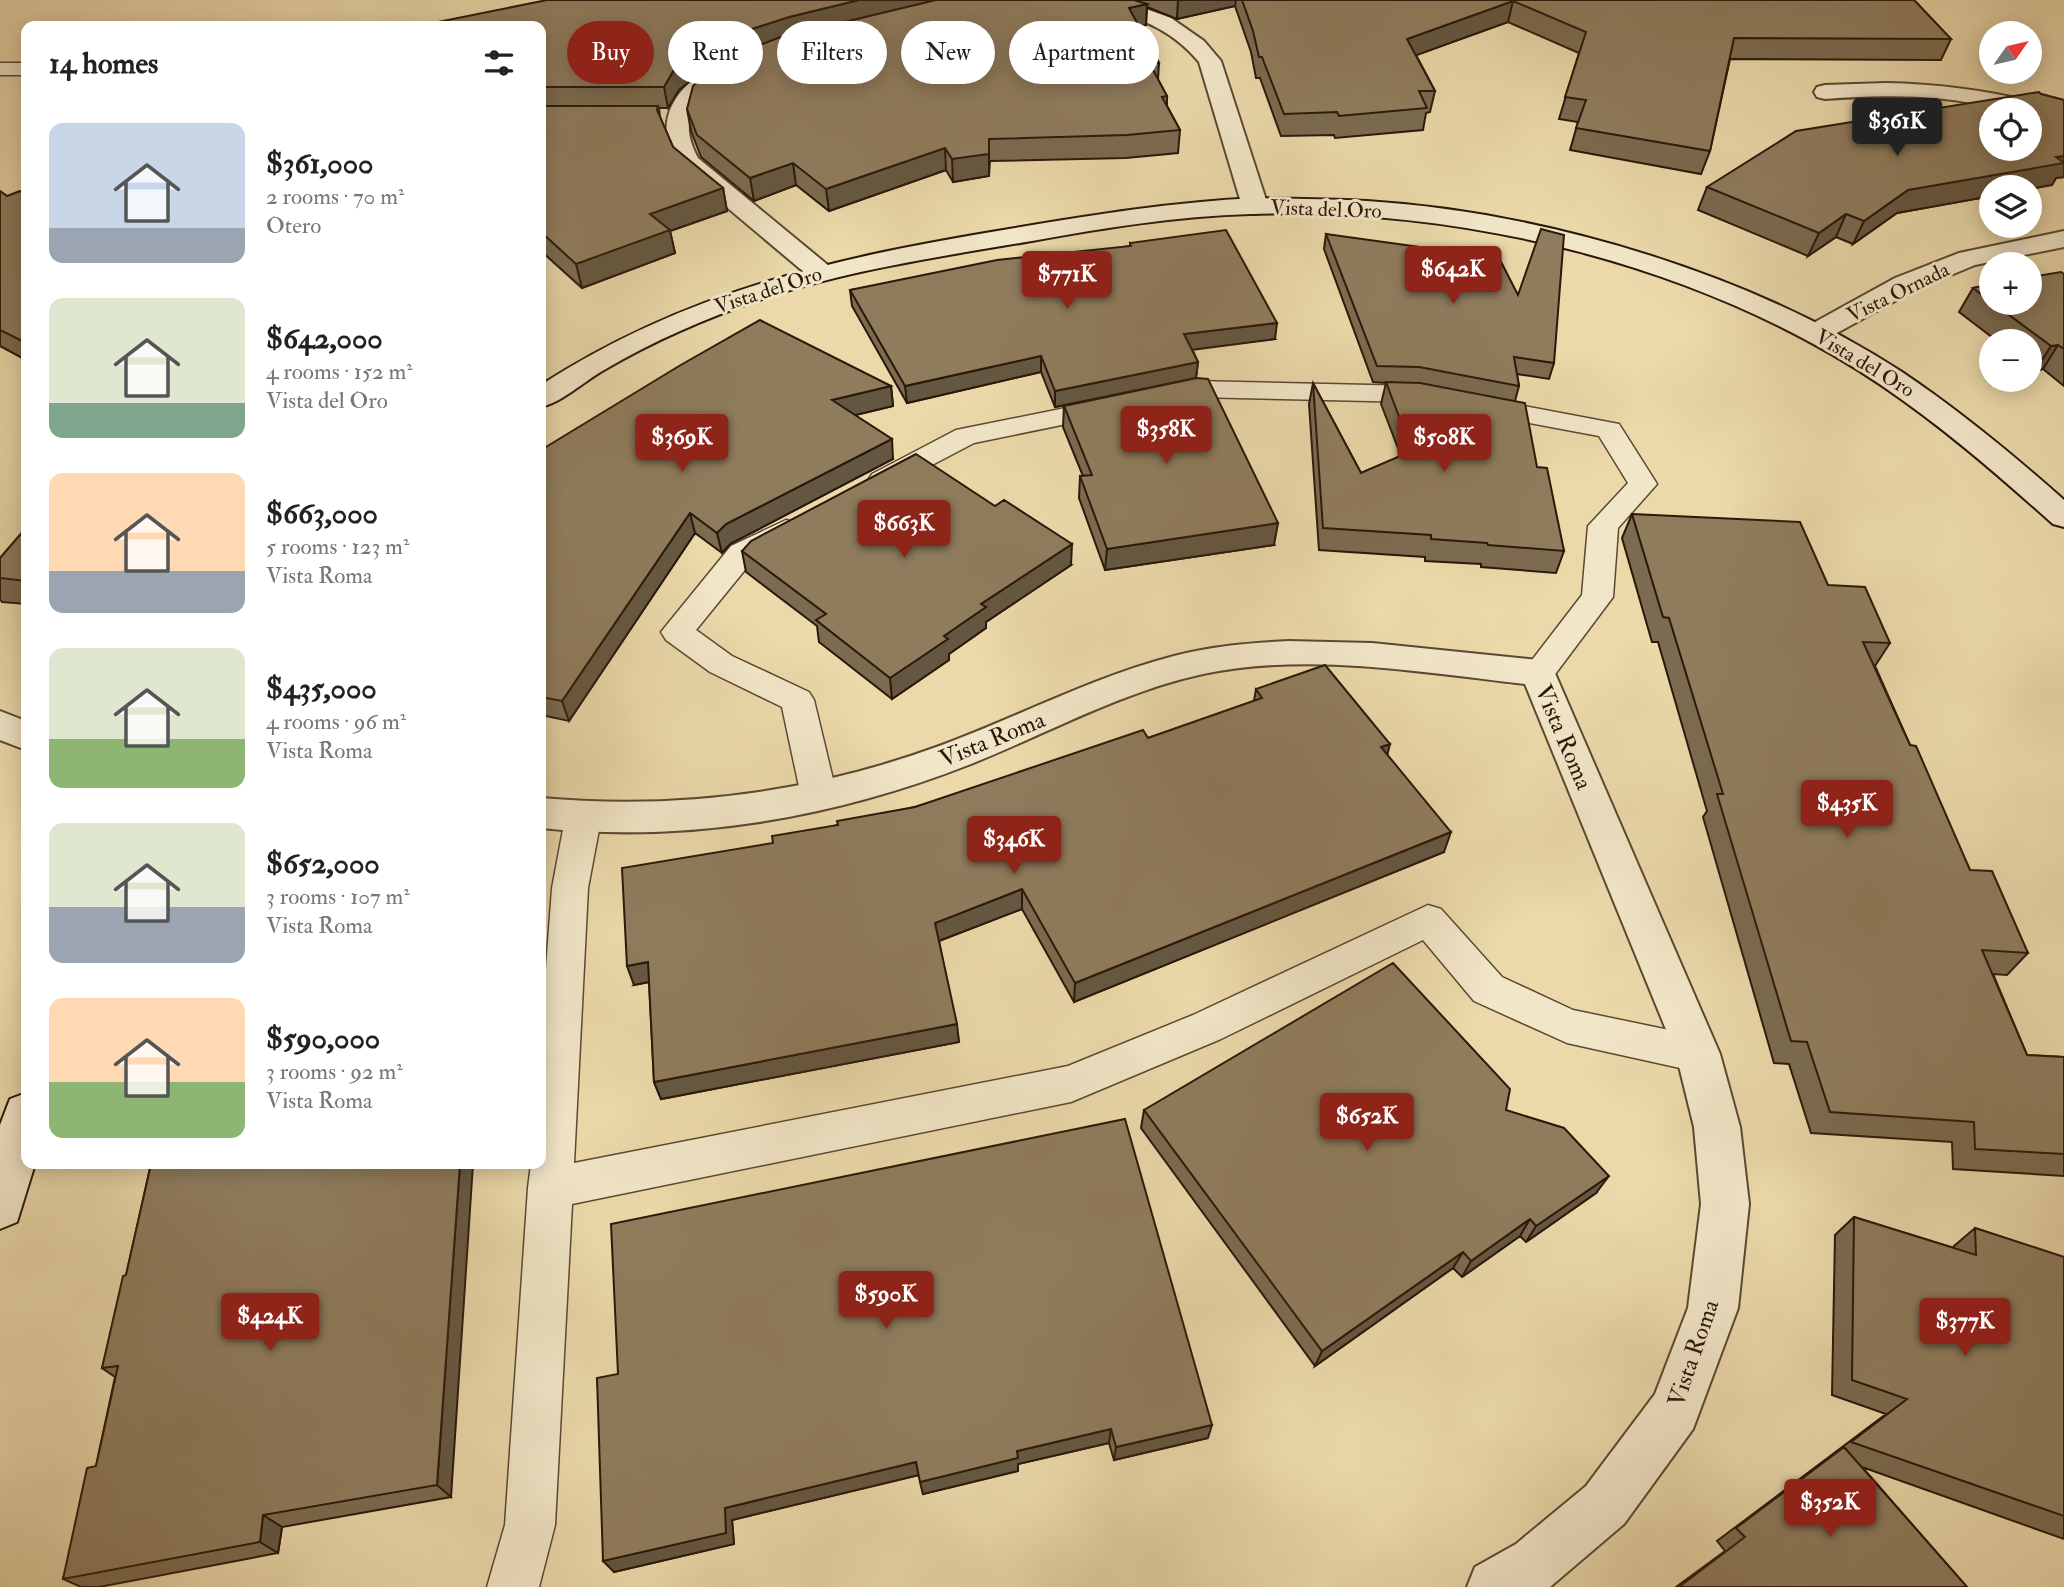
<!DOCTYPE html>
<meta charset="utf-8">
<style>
:root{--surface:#fff;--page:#f2f2f2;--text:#222;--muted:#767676;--accent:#8f2418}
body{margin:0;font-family:"IM FELL Double Pica",serif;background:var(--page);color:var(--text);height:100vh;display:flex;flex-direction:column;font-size:26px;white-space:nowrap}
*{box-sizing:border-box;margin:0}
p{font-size:23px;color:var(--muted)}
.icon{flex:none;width:38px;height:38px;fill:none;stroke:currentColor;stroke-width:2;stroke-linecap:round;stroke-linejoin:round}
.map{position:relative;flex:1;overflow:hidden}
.details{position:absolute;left:21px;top:21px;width:525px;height:1148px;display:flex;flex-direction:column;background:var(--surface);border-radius:14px;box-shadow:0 4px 18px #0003}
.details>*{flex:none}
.hud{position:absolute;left:567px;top:21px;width:665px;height:63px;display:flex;gap:14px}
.needle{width:46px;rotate:56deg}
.controls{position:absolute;left:1979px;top:21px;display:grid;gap:14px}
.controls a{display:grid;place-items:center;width:63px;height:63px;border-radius:50%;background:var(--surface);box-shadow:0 4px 18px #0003;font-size:35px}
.price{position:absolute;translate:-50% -60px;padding:0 16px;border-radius:7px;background:var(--accent);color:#fff;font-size:23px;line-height:46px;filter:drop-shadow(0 2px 4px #0008)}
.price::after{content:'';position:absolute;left:50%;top:42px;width:21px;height:16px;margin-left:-10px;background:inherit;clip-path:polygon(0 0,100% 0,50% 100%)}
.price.selected{background:#222;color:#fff}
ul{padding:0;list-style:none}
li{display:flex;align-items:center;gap:21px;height:175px;padding:0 28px}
li span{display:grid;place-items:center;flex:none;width:196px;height:140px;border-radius:14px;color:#555}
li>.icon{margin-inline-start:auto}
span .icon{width:84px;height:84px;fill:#fffc;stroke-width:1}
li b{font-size:30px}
h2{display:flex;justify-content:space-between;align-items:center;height:84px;padding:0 28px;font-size:30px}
.tag{padding:0 24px;border-radius:32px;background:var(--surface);box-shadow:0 4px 18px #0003;font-size:24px;line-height:63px}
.tag.selected{background:var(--accent);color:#fff}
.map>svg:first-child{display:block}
</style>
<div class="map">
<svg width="2064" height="1587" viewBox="0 0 2064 1587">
<rect width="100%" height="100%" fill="#ebd9aa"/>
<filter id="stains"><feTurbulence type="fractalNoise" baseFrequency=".00286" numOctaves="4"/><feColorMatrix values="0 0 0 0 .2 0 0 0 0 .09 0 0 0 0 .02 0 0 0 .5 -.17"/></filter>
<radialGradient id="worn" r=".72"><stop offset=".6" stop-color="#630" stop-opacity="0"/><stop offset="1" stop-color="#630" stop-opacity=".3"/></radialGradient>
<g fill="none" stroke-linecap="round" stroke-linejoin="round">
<g stroke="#5b4832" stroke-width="3">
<path id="lane" d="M 0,63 L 26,63 L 26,75 L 0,75 Z
M 1195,381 L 1415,386 L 1440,391 L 1443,397 L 1440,403 L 1430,405 L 1415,402 L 1195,397 L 1168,403 L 1158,401 L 1155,395 L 1158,389 Z
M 1481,398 L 1619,424 L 1657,484 L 1618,528 L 1613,597 L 1550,681 L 1538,685 L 1526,681 L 1522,673 L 1582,595 L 1588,526 L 1628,483 L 1599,436 L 1471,412 L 1467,406 L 1471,400 Z
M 1110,399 L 1120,401 L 1124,407 L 1120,413 L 974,443 L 892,486 L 882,489 L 872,486 L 868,480 L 872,474 L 956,430 Z
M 786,520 L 796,523 L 801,530 L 796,537 L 753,560 L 696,630 L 732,656 L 809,692 L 814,700 L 837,796 L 831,806 L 819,809 L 807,806 L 801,796 L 782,707 L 710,672 L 666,640 L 661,632 L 731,546 Z
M 583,805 L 596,809 L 601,819 L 588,888 L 574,1163 L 1068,1066 L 1193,1015 L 1428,905 L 1441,909 L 1502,977 L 1573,1010 L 1698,1036 L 1712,1041 L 1718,1054 L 1712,1067 L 1698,1072 L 1567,1043 L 1474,1001 L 1423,940 L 1221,1039 L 1071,1102 L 572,1204 L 555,1525 L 539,1587 L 487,1587 L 505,1525 L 528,1188 L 531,1164 L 541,1164 L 541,1036 L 552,888 L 565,819 L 570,809 Z"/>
</g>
<g stroke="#5b4832" stroke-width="4">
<path id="street" d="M 1054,0 L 1114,0 L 1132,4 L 1171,18 L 1204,41 L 1221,61 L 1268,206 L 1264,211 L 1255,214 L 1246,211 L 1242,206 L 1199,62 C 1175,33 1143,17 1106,11 C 1089,8 1073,8 1057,4 Z
M 734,60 L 742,62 L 745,67 C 740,74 734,75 727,79 C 692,99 678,121 698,158 L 829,266 L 833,272 L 829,278 L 820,280 L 811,278 L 679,167 C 646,118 683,73 734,60 Z
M 1886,83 C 1947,84 2005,93 2064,110 L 2064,124 L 2030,114 L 2030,110 C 2001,110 1973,102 1944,99 C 1904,95 1865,96 1825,99 L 1817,97 L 1814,92 L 1817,87 L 1825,85 Z
M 2064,231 L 2064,247 L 1975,265 L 1915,290 L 1826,339 L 1816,341 L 1806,339 L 1802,333 L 1806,327 L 1895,278 L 1959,253 Z
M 1289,641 L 1372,643 L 1538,660 L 1551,664 L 1720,1054 L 1740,1127 L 1749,1204 L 1738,1308 L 1693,1429 L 1624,1524 L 1550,1587 L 1467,1587 L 1475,1567 L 1516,1544 L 1586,1486 L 1655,1394 L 1688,1308 L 1701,1204 L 1694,1127 L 1676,1054 L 1525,684 C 1420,672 1308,652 1203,674 C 1121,692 1048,733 971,764 C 834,818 688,843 541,828 L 541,798 C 678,810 812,793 942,745 C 1020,716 1093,677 1174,656 C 1212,646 1250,643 1289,641 Z
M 0,711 L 26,721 L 26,750 L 0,740 Z"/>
</g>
<g stroke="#2b180a" stroke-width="4">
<path id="secondary" d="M 1256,198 C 1293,199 1330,199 1367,201 C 1545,212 1752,274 1902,372 C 1960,411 2012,454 2064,500 L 2064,527 L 2053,524 C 1998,475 1943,427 1881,385 C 1702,265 1466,207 1251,214 C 1177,216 1104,228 1032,241 C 943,256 854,269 768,297 C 711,316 655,340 604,370 C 583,382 564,401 541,407 L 541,385 C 688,290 838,257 1009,229 C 1091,215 1173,202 1256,198 Z
M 26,1093 L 26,1164 L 35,1164 L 17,1222 L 0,1229 L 0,1125 L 10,1099 Z"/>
</g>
<use href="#lane" fill="#f2e6c8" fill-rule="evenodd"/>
<use href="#street" fill="#f2e6c8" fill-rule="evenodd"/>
<use href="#secondary" fill="#f2e6c8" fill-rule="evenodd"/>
</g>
<path fill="#7b6b50" stroke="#2b180a" stroke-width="2" d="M 547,0 L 1914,0 L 1951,39 L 1941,60 L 1730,59 L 1710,151 L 1701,174 L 1570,150 L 1578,122 L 1559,119 L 1579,53 L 1508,22 L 1416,55 L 1435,91 L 1430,112 L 1426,113 L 1423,130 L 1335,138 L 1334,135 L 1281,136 L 1260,78 L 1256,78 L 1251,52 L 1235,6 L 1177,19 L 1147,7 L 1146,25 L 1139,27 L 1159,63 L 1158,80 L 1167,96 L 1167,106 L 1180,130 L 1178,153 L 1126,158 L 990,161 L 989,176 L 953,182 L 946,170 L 829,211 L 796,185 L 754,201 L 701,157 L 691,131 L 687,109 L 730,58 L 700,73 L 679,90 L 668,108 L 659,108 L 660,117 L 673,147 L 723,188 L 727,211 L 670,231 L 675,253 L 582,288 L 541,251 L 541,26 Z
M 2041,94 L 2064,100 L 2064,177 L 2056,178 L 2052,185 L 1992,187 L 1992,196 L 1897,213 L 1853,244 L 1836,237 L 1808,256 L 1698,210 L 1707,187 Z
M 0,191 L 7,196 L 26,196 L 26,360 L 0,346 Z
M 1326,234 L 1518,295 L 1554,363 L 1549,379 L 1517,374 L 1519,386 L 1515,401 L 1564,551 L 1556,573 L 1481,567 L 1481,564 L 1425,561 L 1425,557 L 1319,550 L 1309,404 L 1313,383 L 1361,473 L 1401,456 L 1381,404 L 1386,383 L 1373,382 L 1324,249 Z
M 1130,243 L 1275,339 L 1192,349 L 1198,362 L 1196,378 L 1055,407 L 1041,372 L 907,403 L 852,306 L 850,290 L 1130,246 Z
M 2064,274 L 2064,386 L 2043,369 L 2035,371 L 2030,367 L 2030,341 L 1997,341 L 1959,312 L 1973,288 L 1992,284 L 1992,303 L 2030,303 Z
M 891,386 L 893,406 L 855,415 L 893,459 L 730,544 L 722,553 L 695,533 L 569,721 L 541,715 L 541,450 Z
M 1064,406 L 1274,545 L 1105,570 L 1079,498 L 1080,476 L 1083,476 L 1063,427 Z
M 1632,514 L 1828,585 L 1890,643 L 1875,666 L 1910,745 L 1970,870 L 2028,953 L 2007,975 L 1993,974 L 2027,1055 L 2064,1057 L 2064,1176 L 1953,1169 L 1952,1142 L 1811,1133 L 1789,1064 L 1774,1063 L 1703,817 L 1707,811 L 1658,642 L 1652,642 L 1622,538 Z
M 26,528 L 26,604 L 2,602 L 0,599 L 0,558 Z
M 742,551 L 1071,565 L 986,622 L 986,628 L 949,654 L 949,660 L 892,699 L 819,642 L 817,626 L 746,572 Z
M 1256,689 L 1387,755 L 1444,852 L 1074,1002 L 1022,909 L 939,941 L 959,1042 L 661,1099 L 654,1082 L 649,982 L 634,985 L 773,843 L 838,825 L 915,807 L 1148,738 L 1254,701 Z
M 1144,1110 L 1596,1193 L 1526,1242 L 1520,1236 L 1462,1277 L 1453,1268 L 1315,1366 L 1141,1128 Z
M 151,1164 L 451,1497 L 282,1527 L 278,1553 L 99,1587 L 81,1587 L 63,1579 L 96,1466 L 115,1377 L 102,1368 L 126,1275 Z
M 1854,1217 L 1954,1248 L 1954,1246 L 1975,1228 L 2064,1257 L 2064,1539 L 1862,1467 L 1967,1587 L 1676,1587 L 1725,1551 L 1717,1541 L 1886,1414 L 1832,1395 L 1835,1235 Z
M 597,1378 L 1208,1438 L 1114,1460 L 1109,1443 L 1018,1464 L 1018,1471 L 923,1494 L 919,1475 L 732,1520 L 734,1544 L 614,1572 Z"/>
<path fill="#645741" stroke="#2b180a" stroke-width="2" d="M 859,0 L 947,0 L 728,59 L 700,73 L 679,90 L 668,108 L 664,87 L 675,68 L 697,52 L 724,38 L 789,17 Z
M 1178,0 L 1236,0 L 1235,6 L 1177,19 Z
M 1513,1 L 1508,22 L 1403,60 L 1407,39 Z
M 1147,4 L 1146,25 L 1128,29 L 1129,8 Z
M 989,139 L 989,176 L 953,182 L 952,159 Z
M 945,148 L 946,170 L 829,211 L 826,189 Z
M 2064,156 L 2064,177 L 2056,178 L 2052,185 L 2030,189 L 2030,187 L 1992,187 L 1992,196 L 1897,213 L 1853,244 L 1864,221 L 1908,190 Z
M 793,163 L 796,185 L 754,201 L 750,178 Z
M 723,188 L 727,211 L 670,231 L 675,253 L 582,288 L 576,264 L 650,214 Z
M 1846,214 L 1836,237 L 1808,256 L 1819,233 Z
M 1277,323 L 1275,339 L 1183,351 L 1184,334 Z
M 2058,345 L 2043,369 L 2035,371 L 2051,346 Z
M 1041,356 L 1041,372 L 907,403 L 905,386 Z
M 1198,362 L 1196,378 L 1055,407 L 1055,391 Z
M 891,386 L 893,406 L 835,420 L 832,400 Z
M 892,439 L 893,459 L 730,544 L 722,553 L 717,533 L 726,524 Z
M 690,513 L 695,533 L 569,721 L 562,701 Z
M 1278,523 L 1274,545 L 1105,570 L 1107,549 Z
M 1072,544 L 1071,565 L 986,622 L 986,628 L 949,654 L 949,660 L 892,699 L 890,678 L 944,636 L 981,604 Z
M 1390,744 L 1385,764 L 1381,747 Z
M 1451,832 L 1444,852 L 1074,1002 L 1075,983 Z
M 1022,889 L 1022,909 L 936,942 L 935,923 Z
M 648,962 L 654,981 L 634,985 L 627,966 Z
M 957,1024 L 959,1042 L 661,1099 L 654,1082 Z
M 460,1164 L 473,1164 L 451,1497 L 437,1485 Z
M 1609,1176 L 1596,1193 L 1526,1242 L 1536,1226 Z
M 1530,1219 L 1520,1236 L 1462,1277 L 1471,1261 Z
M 1463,1252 L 1453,1268 L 1315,1366 L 1322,1351 Z
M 1212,1425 L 1208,1438 L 1114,1460 L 1116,1447 Z
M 1111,1429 L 1109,1443 L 1018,1464 L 1018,1471 L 923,1494 L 920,1482 L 1017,1451 Z
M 916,1462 L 919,1475 L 732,1520 L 734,1544 L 614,1572 L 603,1561 L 725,1508 Z
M 263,1515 L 282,1527 L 278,1553 L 260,1542 Z"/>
<path fill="#8f7c5d" stroke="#2b180a" stroke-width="2" fill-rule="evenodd" d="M 547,0 L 859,0 L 789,17 L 724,38 L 697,52 L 675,68 L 664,87 L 541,87 L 541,26 L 423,25 Z
M 936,0 L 1134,0 L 1147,4 L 1129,8 L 1159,63 L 1150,64 L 1167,96 L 1162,97 L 1180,130 L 1127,135 L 989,139 L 989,154 L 952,159 L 945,148 L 826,189 L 793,163 L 750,178 L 697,135 L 687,109 L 693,86 L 711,68 L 742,52 L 778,38 Z
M 1242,0 L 1914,0 L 1951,39 L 1734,38 L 1710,151 L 1576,128 L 1586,100 L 1565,97 L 1586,32 L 1513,1 L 1407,39 L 1435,91 L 1419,91 L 1427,108 L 1339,116 L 1337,112 L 1284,114 L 1262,57 L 1259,57 L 1253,31 Z
M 2039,92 L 2041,94 L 2064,100 L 2064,156 L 2056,157 L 2064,163 L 1908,190 L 1864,221 L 1846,214 L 1819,233 L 1707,187 L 1796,131 ZM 1992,110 L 2030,110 L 2030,149 L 1992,149 Z
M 541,106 L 658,106 L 657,110 L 673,147 L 723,188 L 650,214 L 670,230 L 576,264 L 541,232 Z
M 0,191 L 7,196 L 20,191 L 26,196 L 26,343 L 0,330 Z
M 1541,229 L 1564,235 L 1554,363 L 1514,357 L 1519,386 L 1419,367 L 1377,366 L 1326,234 L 1499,258 L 1518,295 Z
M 1226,230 L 1277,323 L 1184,334 L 1198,362 L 1055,391 L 1041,356 L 905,386 L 850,290 L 997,260 L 1131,246 L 1130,243 Z
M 2061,272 L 2064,274 L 2064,349 L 2058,345 L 2051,346 L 1993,303 L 2030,303 L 2030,277 Z
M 1992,284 L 1992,302 L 1973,288 Z
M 760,320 L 891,386 L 832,400 L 892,439 L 726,524 L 717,533 L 690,513 L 562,701 L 541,697 L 541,450 L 679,366 Z
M 1197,378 L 1208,379 L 1278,523 L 1107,549 L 1080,476 L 1092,475 L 1064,406 Z
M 1386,382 L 1420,383 L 1525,403 L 1537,467 L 1547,468 L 1564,551 L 1488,545 L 1487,543 L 1431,539 L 1431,535 L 1323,528 L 1313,383 L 1361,473 L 1412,451 Z
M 916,454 L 995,506 L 1004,500 L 1072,544 L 981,604 L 986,607 L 944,636 L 948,639 L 890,678 L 816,620 L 826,614 L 742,551 L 751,541 Z
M 1632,514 L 1800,522 L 1828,585 L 1865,587 L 1890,643 L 1863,642 L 1910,745 L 1916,746 L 1970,870 L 1992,871 L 2028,953 L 1982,950 L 2027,1055 L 2064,1057 L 2064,1154 L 1975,1149 L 1974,1122 L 1830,1112 L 1807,1042 L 1791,1041 L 1717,794 L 1723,794 L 1669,618 L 1663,617 Z
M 26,528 L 26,581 L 0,578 L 0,558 Z
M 1325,665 L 1390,744 L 1381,747 L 1451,832 L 1075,983 L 1022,889 L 935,923 L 957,1024 L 654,1082 L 648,962 L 627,966 L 622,868 L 773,843 L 772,836 L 838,825 L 837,821 L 915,807 L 1143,730 L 1148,738 L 1262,698 L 1256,689 Z
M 1393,963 L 1510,1089 L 1506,1110 L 1564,1128 L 1609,1176 L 1536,1226 L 1530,1219 L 1471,1261 L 1463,1252 L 1322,1351 L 1144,1110 Z
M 1125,1119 L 1212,1425 L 1116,1447 L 1111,1429 L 1017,1451 L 1018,1458 L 920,1482 L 916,1462 L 725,1508 L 726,1533 L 603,1561 L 597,1378 L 618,1374 L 611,1224 Z
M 151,1164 L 460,1164 L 437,1485 L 263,1515 L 260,1542 L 63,1579 L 87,1468 L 96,1466 L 118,1366 L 102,1368 L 123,1276 L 126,1275 Z
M 1854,1217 L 1976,1255 L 1975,1228 L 2064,1257 L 2064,1516 L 1851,1442 L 1907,1399 L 1852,1380 Z
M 1844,1447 L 1967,1587 L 1679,1587 L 1745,1537 L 1736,1528 Z"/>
<g text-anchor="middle" stroke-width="6" stroke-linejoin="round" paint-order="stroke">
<g font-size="21" fill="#2b180a" stroke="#f2e6c8">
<text transform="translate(1326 209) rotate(2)" y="7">Vista del Oro</text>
<text transform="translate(768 290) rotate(-18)" y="7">Vista del Oro</text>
<text transform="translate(1898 292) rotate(-26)" y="7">Vista Ornada</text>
<text transform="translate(1865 363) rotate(31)" y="7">Vista del Oro</text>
</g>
<g font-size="24" fill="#2b180a" stroke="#f2e6c8">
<text transform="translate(1564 737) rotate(67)" y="8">Vista Roma</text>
<text transform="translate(992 739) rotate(-22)" y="8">Vista Roma</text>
<text transform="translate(1693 1353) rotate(-71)" y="8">Vista Roma</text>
</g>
</g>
<rect width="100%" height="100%" filter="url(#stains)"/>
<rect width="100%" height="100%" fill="url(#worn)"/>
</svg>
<div class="controls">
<a><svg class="needle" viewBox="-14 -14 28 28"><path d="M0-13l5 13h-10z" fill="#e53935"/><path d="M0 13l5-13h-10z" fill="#767676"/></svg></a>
<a><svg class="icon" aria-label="locate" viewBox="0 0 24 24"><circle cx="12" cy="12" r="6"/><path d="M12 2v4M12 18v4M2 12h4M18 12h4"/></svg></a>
<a><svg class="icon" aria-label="layers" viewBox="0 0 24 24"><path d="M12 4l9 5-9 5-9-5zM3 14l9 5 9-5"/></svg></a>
<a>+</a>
<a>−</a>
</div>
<b class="price selected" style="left:1897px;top:158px">$361K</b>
<b class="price" style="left:1453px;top:306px">$642K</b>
<b class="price" style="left:1067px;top:311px">$771K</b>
<b class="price" style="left:1166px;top:466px">$358K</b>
<b class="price" style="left:682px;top:474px">$369K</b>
<b class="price" style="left:1444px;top:474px">$508K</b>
<b class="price" style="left:904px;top:560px">$663K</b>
<b class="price" style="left:1847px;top:840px">$435K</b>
<b class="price" style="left:1014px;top:876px">$346K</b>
<b class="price" style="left:1367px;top:1153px">$652K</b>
<b class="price" style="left:886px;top:1331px">$590K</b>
<b class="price" style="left:270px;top:1353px">$424K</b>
<b class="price" style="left:1965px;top:1358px">$377K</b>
<b class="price" style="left:1830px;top:1539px">$352K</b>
<div class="hud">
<a class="tag selected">Buy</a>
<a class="tag">Rent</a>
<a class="tag">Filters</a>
<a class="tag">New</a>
<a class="tag">Apartment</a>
</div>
<section class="details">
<h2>14 homes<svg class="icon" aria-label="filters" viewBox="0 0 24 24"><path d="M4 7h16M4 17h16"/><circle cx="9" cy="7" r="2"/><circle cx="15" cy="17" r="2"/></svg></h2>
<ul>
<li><span style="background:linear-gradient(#c9d6e8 75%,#9aa5b1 0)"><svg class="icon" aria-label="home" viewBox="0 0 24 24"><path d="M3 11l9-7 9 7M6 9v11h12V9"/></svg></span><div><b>$361,000</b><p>2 rooms · 70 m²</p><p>Otero</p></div></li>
<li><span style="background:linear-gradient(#dfe7d0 75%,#7fa58c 0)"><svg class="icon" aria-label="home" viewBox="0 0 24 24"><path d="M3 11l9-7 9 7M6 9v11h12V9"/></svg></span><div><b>$642,000</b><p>4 rooms · 152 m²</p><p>Vista del Oro</p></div></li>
<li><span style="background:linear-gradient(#ffd9b3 70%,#9aa5b1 0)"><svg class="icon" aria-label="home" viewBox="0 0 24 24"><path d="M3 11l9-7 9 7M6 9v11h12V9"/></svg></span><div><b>$663,000</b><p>5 rooms · 123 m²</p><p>Vista Roma</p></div></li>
<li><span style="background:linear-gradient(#dfe7d0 65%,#8fb573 0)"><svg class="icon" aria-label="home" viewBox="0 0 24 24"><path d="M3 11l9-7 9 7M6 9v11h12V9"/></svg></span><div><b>$435,000</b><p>4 rooms · 96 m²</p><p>Vista Roma</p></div></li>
<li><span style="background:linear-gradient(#dfe7d0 60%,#9aa5b1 0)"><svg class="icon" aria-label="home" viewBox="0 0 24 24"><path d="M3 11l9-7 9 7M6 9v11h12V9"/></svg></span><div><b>$652,000</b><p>3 rooms · 107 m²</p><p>Vista Roma</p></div></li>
<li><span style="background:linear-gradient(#ffd9b3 60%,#8fb573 0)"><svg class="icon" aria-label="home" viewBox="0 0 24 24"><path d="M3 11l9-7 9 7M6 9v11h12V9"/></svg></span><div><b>$590,000</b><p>3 rooms · 92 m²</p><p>Vista Roma</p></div></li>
</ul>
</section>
</div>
